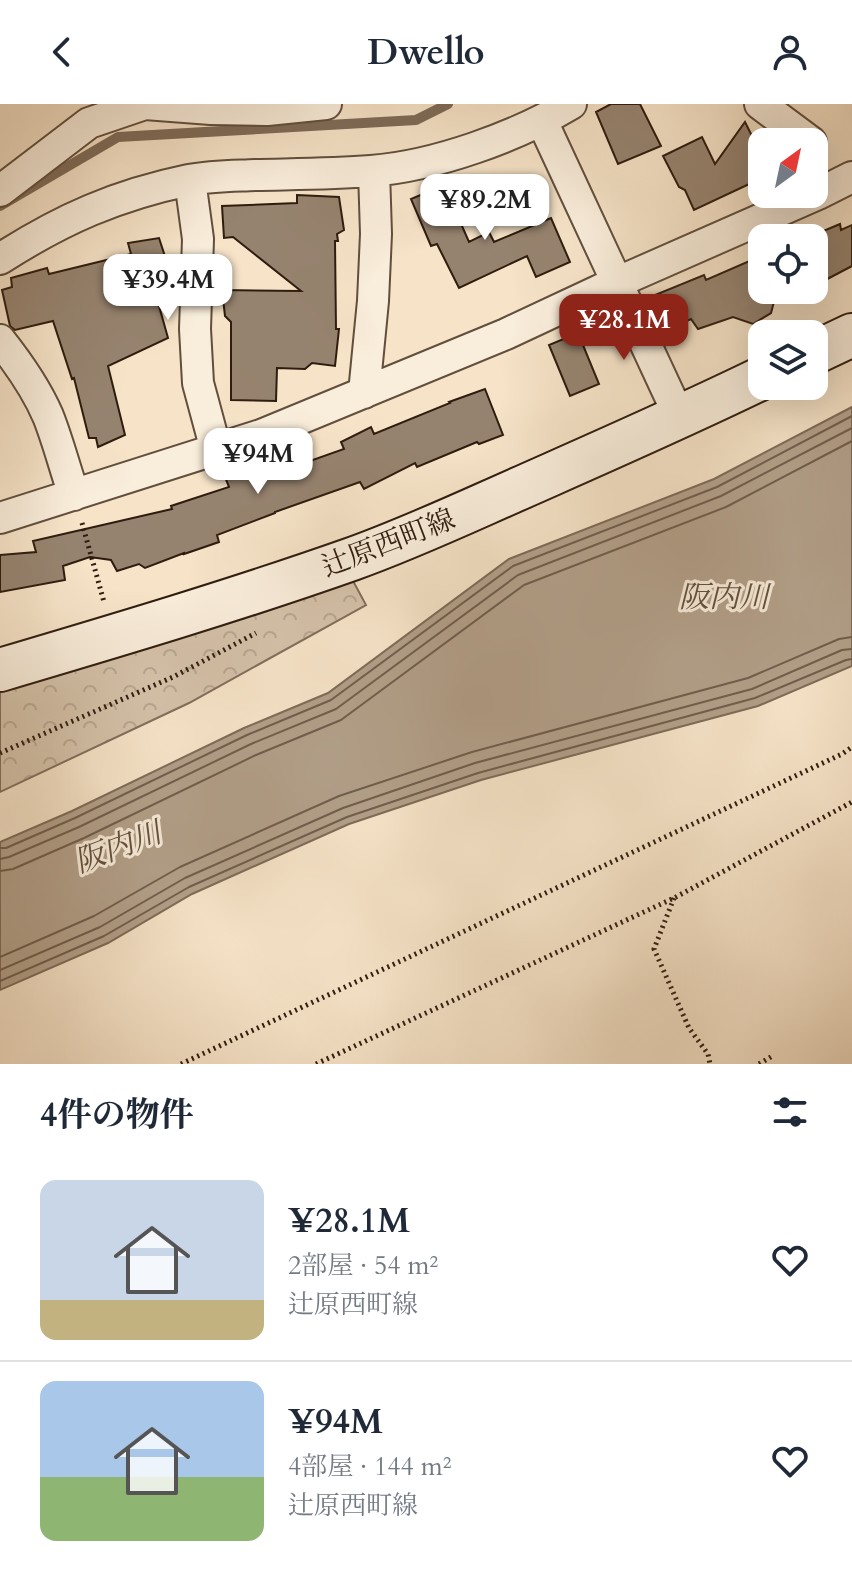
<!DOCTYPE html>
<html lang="ja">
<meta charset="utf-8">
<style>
:root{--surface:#fff;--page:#f2f2f3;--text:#1f2937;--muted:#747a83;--line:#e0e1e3;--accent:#8f2418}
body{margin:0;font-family:Cardo,"Noto Serif JP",serif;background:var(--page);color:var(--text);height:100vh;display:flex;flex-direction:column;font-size:30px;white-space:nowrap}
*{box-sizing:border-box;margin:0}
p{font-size:26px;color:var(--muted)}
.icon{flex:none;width:44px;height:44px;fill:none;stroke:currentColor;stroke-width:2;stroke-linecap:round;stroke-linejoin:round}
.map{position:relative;height:960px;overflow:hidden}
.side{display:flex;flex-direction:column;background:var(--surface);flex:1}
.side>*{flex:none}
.needle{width:52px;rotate:33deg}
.fabs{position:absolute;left:748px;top:24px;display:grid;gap:16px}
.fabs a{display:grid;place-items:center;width:80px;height:80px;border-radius:16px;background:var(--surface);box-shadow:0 8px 32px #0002;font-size:40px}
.price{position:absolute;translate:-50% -68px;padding:0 18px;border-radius:16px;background:#fff;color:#222;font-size:26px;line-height:52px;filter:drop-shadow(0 2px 4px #0008)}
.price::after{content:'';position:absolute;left:50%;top:48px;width:24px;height:18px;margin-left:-12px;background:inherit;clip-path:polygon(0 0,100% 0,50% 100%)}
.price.on{background:var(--accent);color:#fff}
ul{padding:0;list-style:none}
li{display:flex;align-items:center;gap:24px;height:200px;padding:0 40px}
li+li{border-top:2px solid var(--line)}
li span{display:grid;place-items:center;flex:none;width:224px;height:160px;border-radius:16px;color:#555}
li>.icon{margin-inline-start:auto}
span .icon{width:96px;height:96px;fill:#fffc;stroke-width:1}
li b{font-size:34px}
h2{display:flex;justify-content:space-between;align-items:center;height:96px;padding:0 40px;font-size:34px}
header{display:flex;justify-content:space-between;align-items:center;height:104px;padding:0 40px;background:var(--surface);font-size:36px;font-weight:800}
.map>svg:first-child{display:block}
</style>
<header><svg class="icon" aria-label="back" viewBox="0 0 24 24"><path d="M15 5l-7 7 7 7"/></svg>Dwello<svg class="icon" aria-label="person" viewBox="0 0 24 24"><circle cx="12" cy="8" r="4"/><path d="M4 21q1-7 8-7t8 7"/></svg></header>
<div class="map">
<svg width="852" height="960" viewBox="0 0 852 960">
<defs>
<pattern id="forest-crowns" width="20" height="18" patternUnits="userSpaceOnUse" patternTransform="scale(2)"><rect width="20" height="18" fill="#d4c1a9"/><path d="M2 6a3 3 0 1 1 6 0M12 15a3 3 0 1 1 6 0" fill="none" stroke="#b6a590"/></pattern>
</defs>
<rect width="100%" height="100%" fill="#f6e3c8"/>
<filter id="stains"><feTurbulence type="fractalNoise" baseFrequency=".0025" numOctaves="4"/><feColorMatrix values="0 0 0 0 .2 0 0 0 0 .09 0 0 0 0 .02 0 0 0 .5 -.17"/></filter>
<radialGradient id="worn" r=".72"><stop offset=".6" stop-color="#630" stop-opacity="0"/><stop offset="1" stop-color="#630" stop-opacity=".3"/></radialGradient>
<path fill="url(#forest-crowns)" stroke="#826e5c" stroke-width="2" d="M 352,475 L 366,501 L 189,599 L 0,688 L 0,588 Z"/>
<path fill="#b29f89" stroke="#7e6b58" stroke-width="2" d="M 852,303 L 852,562 L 758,602 L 481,676 L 349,720 L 192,790 L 108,839 L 0,886 L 0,738 L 72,707 L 244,624 L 328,589 L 509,455 L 714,375 Z"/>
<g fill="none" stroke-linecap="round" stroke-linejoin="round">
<path stroke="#705e4c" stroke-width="2" d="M 0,744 L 6,744 L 75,714 L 247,631 L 331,596 L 513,462 L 717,383 L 852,312
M 0,755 L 9,753 L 79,723 L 251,640 L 336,605 L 518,471 L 721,392 L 852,324
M 0,767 L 13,765 L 84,734 L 256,651 L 341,616 L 524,481 L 726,403 L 852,337
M 0,853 L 94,812 L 180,763 L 339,692 L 472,648 L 748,574 L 839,535 L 852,533
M 0,866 L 100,823 L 185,774 L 343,704 L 475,659 L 752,585 L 842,546 L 852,545
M 0,877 L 104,832 L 189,783 L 347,713 L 478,669 L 755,594 L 846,556 L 852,555"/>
<path stroke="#7e6b58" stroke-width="10" d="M 0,102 L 118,33 L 416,16 L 448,0"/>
</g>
<path fill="#96836f" stroke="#2f1c0f" stroke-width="2" d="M 611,0 L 640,0 L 661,42 L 618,60 L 596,8 Z
M 745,18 L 762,52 L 762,74 L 694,106 L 685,86 L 679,83 L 663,52 L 702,33 L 715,60 Z
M 444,81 L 469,138 L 489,128 L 494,138 L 551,114 L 570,158 L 536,173 L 527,152 L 459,184 L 437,140 L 431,142 L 411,95 Z
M 297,91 L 339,93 L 344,126 L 337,130 L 338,137 L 335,137 L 336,225 L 339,225 L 335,262 L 312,259 L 305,265 L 277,264 L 276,297 L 231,296 L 231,218 L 225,212 L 222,186 L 301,187 L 233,133 L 224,134 L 222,102 L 297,99 Z
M 840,120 L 841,126 L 852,121 L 852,162 L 814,182 L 814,131 Z
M 159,134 L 173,177 L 154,184 L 168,234 L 108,262 L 125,331 L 98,343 L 96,334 L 89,334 L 74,274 L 72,275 L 53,217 L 15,226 L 10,222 L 2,186 L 12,183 L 11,174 L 47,164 L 49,170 L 131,150 L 128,139 Z
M 754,155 L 762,173 L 762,186 L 777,186 L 771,209 L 753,220 L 733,213 L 698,225 L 691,215 L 669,225 L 655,191 L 704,171 L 706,176 Z
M 578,229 L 599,280 L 570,292 L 549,241 Z
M 485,285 L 503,331 L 479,340 L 477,338 L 417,363 L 415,359 L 364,385 L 360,378 L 275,408 L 275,409 L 217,431 L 219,438 L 184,450 L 184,449 L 145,464 L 139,460 L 117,467 L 111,456 L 90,453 L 63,462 L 65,476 L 0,488 L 0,451 L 36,448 L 33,437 L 172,405 L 171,402 L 229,383 L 225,373 L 257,361 L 262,374 L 344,345 L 341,338 L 371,323 L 374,330 L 450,299 L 449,298 Z"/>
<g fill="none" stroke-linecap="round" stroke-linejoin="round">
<g stroke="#614e3d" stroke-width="34">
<path id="street" d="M 145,0 L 211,5 L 267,6 L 326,0
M 760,0 L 811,38
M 542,17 L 680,314
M 190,76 L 198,135 L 195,225 L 198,279 L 216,346
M 0,87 L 89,19 L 145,0
M 0,155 C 62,115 117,91 189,76 C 211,72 234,72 255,71 C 294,70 332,70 371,67 C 435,62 516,33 571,0
M 0,236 C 19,260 36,284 48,312 C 58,337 65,365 74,391
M 364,289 L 373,197 L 376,130 L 374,67
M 0,414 L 261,331 L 506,230 L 600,186 L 818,90 L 852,73"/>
</g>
<g stroke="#2f1c0f" stroke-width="46">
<path id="secondary" d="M 814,249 L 852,231
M 0,566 C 118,531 236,496 352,455 C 411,434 468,407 525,382 C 604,347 684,312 762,274"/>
</g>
<path stroke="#2f1c0f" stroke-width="5" stroke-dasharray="2 4" stroke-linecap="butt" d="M 82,419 L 104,498
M 0,649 L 173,573 L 256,529
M 674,794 L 654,845 L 689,924 L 708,950 L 710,960
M 181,960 L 842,650 L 852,643
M 316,960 L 674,794 L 852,698
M 759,960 L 774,951"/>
<use href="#street" stroke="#f9eddb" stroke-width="30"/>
<use href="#secondary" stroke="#f9eddb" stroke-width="42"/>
</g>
<g text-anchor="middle" stroke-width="6" stroke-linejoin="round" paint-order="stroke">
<g font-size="28" fill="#2f1c0f" stroke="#f9eddb">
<text transform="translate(388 438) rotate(-21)" y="10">辻原西町線</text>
</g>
<g font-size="30" font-style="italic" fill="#635040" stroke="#f9eddb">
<text x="724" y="503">阪内川</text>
<text transform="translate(118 743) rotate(-21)" y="10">阪内川</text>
</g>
</g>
<rect width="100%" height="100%" filter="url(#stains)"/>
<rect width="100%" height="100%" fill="url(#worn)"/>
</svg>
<div class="fabs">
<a><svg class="needle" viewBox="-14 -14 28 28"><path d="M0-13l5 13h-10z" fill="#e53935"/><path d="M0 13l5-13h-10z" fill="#747a83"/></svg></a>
<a><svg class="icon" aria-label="locate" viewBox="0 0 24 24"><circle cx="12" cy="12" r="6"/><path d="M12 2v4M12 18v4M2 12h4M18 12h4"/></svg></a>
<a><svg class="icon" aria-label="layers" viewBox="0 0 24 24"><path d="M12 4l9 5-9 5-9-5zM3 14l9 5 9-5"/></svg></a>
</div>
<b class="price" style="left:485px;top:138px">¥89.2M</b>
<b class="price" style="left:168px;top:218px">¥39.4M</b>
<b class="price on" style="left:624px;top:258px">¥28.1M</b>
<b class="price" style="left:258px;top:392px">¥94M</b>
</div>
<section class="side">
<h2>4件の物件<svg class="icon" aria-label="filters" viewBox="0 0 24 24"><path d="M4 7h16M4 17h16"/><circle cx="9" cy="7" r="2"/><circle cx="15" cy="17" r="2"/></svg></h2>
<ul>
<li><span style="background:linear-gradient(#c9d6e8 75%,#c2b280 0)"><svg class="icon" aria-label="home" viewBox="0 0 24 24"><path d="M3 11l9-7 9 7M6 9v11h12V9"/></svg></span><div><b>¥28.1M</b><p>2部屋 · 54 m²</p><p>辻原西町線</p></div><svg class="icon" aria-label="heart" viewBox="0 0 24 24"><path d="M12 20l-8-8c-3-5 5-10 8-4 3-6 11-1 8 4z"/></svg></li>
<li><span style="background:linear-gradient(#a9c7e8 60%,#8fb573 0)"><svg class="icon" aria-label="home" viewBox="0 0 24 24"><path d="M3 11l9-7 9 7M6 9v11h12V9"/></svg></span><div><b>¥94M</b><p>4部屋 · 144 m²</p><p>辻原西町線</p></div><svg class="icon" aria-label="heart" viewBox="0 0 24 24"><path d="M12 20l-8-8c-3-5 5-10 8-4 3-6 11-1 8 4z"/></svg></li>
</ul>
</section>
